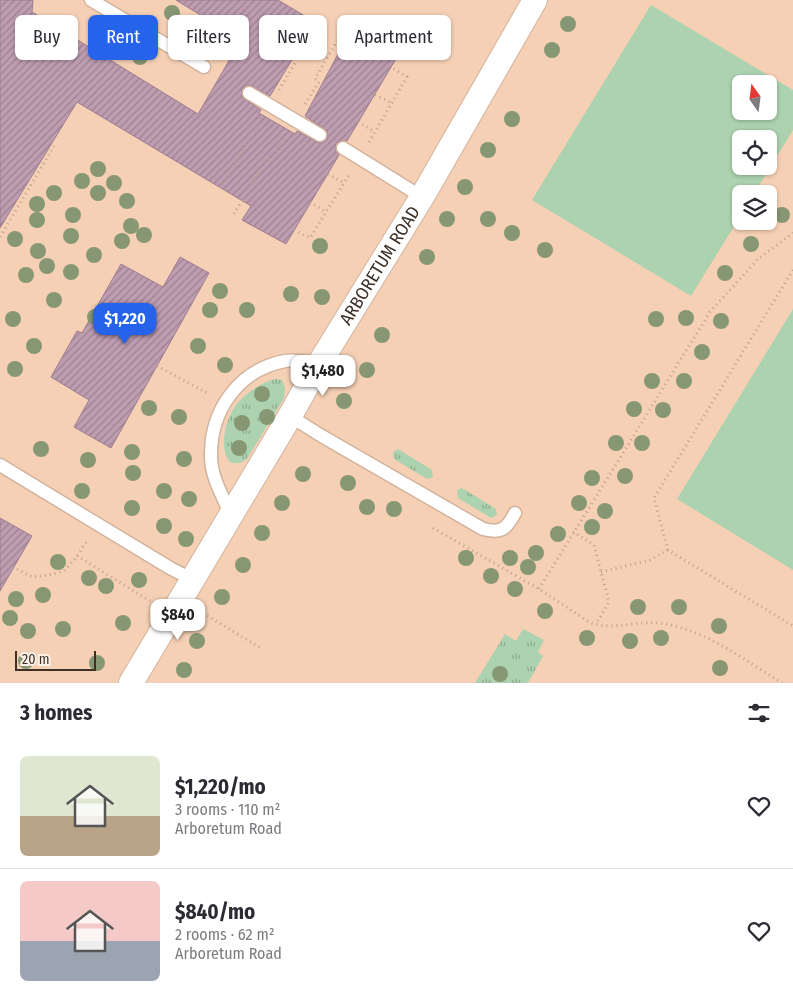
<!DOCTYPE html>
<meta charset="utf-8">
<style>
:root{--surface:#fff;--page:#f2f2f3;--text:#2b2b33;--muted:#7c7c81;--line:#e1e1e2;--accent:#2563eb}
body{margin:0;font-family:"Fira Sans Condensed",sans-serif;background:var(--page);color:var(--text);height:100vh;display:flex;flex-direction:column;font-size:19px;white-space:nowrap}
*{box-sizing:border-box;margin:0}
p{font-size:16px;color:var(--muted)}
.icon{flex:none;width:28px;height:28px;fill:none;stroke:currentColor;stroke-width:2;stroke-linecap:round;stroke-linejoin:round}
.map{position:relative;height:683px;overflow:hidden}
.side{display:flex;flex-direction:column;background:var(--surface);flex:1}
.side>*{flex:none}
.top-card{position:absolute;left:15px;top:15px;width:500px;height:45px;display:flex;gap:10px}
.needle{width:32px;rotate:346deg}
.tools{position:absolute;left:732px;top:75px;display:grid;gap:10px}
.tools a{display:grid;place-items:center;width:45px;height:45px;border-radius:8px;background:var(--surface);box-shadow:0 1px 4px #0004;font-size:25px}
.scale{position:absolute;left:15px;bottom:12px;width:81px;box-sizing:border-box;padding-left:5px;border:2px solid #3c3027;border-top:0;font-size:14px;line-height:18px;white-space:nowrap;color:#3c3027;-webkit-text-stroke:4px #fdf0e7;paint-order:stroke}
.price{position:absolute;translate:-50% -42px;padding:0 11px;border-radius:10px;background:#fff;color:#222;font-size:16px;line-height:32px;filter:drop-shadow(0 1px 2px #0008)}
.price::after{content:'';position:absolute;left:50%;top:30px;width:15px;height:11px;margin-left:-8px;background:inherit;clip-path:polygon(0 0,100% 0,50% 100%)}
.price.selected{background:var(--accent);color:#fff}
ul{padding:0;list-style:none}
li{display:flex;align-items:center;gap:15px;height:125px;padding:0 20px}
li+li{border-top:1px solid var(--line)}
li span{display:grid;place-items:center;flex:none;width:140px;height:100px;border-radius:8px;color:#555}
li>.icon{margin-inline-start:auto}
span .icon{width:60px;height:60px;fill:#fffc;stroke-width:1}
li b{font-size:21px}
h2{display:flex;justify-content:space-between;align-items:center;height:60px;padding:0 20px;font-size:21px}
.chip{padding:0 18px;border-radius:8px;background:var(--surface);box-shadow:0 1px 4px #0004;font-size:18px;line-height:45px}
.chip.selected{background:var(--accent);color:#fff}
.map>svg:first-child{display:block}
</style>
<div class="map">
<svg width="793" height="683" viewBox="0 0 793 683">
<defs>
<pattern id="grass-tufts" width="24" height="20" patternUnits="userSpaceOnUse" patternTransform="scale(1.25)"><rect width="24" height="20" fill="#acd2af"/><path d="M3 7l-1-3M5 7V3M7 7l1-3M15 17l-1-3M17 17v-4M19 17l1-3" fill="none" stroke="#8dab8e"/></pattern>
<pattern id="building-hatch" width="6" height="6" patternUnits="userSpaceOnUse" patternTransform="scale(1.25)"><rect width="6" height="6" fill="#be9db1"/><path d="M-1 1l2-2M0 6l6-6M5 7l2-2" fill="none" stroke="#9c8090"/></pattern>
</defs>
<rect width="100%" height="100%" fill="#ffdec7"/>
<path fill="#f6d0b4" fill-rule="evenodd" d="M 0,0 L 793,0 L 793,683 L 0,683 ZM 741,84 L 769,84 L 769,111 L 741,111 ZM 741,139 L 769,139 L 769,166 L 741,166 ZM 741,194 L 769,194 L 769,221 L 741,221 Z"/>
<path fill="url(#grass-tufts)" d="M 275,379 L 282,380 L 285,388 L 284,398 L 247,459 L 240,463 L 231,463 C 218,450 225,422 234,408 C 242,395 260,383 275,379 Z
M 398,449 L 432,470 L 433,477 L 427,479 L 394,459 L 393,452 Z
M 462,488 L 496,509 L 497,515 L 491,518 L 458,498 L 457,490 Z
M 523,629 L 544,640 L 538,652 L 543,656 L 528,683 L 475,683 L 505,634 L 516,641 Z"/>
<path fill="#acd2af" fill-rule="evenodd" d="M 651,5 L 793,90 L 793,130 L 754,194 L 741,194 L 741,215 L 691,296 L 532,200 ZM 741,84 L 769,84 L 769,111 L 741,111 ZM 741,139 L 769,139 L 769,166 L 741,166 Z
M 793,309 L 793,570 L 677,499 Z"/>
<path fill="url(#building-hatch)" stroke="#9d7d90" d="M 0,0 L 33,0 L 32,12 L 198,114 L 241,40 L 176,0 L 278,0 L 315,22 L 270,96 L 249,85 L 242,89 L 242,97 L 261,110 L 259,113 L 295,134 L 297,131 L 319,143 L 327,140 L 327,131 L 305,116 L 353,26 L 400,52 L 347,141 L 340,141 L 336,144 L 336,151 L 339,155 L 286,244 L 242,220 L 251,206 L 77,102 L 0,228 Z
M 180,257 L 209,273 L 111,448 L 74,427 L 89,400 L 51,377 L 77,331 L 82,333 L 121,264 L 163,287 Z
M 0,518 L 32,536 L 0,591 Z"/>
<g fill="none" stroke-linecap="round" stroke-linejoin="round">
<g stroke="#d2b39d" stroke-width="15">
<path id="service" d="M 91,0 L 204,67
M 249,93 L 320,135
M 343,148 L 422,197
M 290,416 L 320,435 L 483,529 C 502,534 507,528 515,513
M 0,465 L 170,568 L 193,580
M 231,515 C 223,497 211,477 211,457 C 210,411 238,370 285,361 C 295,359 309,363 319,364"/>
</g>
<g stroke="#d2b39d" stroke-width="26">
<g id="minor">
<path id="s1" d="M 131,683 L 290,416 L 319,364 L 422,197 L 535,0"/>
</g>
</g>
<path stroke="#bba28f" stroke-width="3" stroke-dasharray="1 4" stroke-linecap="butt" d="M 279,90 L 312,34
M 375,95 L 392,103
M 305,104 L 319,82 L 315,79 L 347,23
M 358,122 L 375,132
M 369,142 L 407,77 L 391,67
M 328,174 L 344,183
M 220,188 L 259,123
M 310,202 L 326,212
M 234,214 L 267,159 L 272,161 L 285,138
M 294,230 L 310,238 L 349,175
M 0,237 L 54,146
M 793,270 L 654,498 L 668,550 L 793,626
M 157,366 L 209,394
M 433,528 L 539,589 L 589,622 C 612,631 635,621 658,623 C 704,628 744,660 782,683
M 573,532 L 594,545 L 609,602 L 596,624
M 77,556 L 150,601
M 17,569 L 32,577 L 48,575 L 64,571 L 75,559 L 87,541
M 601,572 L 650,560 L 668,550
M 539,589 L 710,312 L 758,259 L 793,233
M 203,613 L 262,649"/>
<use href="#service" stroke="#fff" stroke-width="12"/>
<use href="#minor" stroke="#fff" stroke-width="24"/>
</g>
<g fill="#879773">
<circle cx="172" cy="13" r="8"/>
<circle cx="568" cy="24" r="8"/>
<circle cx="191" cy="29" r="8"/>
<circle cx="552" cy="50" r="8"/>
<circle cx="140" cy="57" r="8"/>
<circle cx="512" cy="119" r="8"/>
<circle cx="488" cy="150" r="8"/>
<circle cx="98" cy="169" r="8"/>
<circle cx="82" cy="181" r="8"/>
<circle cx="114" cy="183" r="8"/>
<circle cx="465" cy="187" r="8"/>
<circle cx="54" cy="193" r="8"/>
<circle cx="98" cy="193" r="8"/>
<circle cx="127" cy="201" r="8"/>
<circle cx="37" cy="204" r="8"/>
<circle cx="73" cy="215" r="8"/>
<circle cx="782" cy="215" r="8"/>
<circle cx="447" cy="219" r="8"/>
<circle cx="488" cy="219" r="8"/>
<circle cx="37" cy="220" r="8"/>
<circle cx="131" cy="226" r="8"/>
<circle cx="512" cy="233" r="8"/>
<circle cx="144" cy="235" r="8"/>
<circle cx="71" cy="236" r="8"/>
<circle cx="15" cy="239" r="8"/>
<circle cx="122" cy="241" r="8"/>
<circle cx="751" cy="244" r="8"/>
<circle cx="320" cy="246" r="8"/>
<circle cx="545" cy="250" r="8"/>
<circle cx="38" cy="251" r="8"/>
<circle cx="94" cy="255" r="8"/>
<circle cx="427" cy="257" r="8"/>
<circle cx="47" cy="266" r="8"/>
<circle cx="71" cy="272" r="8"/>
<circle cx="725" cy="273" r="8"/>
<circle cx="26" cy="275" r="8"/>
<circle cx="220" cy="291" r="8"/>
<circle cx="291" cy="294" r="8"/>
<circle cx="322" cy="297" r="8"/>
<circle cx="54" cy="300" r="8"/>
<circle cx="210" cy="310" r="8"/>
<circle cx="247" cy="310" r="8"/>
<circle cx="95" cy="317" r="8"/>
<circle cx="686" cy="318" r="8"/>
<circle cx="13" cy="319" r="8"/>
<circle cx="656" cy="319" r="8"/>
<circle cx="721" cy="321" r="8"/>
<circle cx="382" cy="335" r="8"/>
<circle cx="34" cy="346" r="8"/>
<circle cx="198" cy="346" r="8"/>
<circle cx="702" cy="352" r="8"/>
<circle cx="225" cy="365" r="8"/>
<circle cx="15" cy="369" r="8"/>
<circle cx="367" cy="370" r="8"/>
<circle cx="652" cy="381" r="8"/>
<circle cx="684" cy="381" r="8"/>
<circle cx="262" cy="394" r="8"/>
<circle cx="344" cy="401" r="8"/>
<circle cx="149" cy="408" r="8"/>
<circle cx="634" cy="409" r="8"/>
<circle cx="663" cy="410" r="8"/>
<circle cx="179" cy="417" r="8"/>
<circle cx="267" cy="417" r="8"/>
<circle cx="242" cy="423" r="8"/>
<circle cx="616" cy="443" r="8"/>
<circle cx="642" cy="443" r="8"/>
<circle cx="239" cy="448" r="8"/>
<circle cx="41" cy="449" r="8"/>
<circle cx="132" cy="452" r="8"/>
<circle cx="184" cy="459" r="8"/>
<circle cx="88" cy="460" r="8"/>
<circle cx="133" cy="473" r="8"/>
<circle cx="303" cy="474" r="8"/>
<circle cx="625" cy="476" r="8"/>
<circle cx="592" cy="478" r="8"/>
<circle cx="348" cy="483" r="8"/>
<circle cx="82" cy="491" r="8"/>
<circle cx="164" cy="491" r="8"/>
<circle cx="189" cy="499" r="8"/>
<circle cx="282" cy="503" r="8"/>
<circle cx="579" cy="503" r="8"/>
<circle cx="367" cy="507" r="8"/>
<circle cx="132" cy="508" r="8"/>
<circle cx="394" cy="509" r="8"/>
<circle cx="605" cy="511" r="8"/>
<circle cx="164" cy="526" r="8"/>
<circle cx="592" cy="527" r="8"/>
<circle cx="262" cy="533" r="8"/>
<circle cx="558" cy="534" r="8"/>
<circle cx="186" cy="539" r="8"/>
<circle cx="536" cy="553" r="8"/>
<circle cx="466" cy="558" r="8"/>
<circle cx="510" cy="558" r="8"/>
<circle cx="58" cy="562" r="8"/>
<circle cx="243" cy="565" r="8"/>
<circle cx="528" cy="567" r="8"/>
<circle cx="491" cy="576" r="8"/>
<circle cx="89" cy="578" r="8"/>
<circle cx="139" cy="580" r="8"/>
<circle cx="106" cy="586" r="8"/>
<circle cx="515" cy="589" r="8"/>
<circle cx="43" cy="595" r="8"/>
<circle cx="222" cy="597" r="8"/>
<circle cx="16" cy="599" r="8"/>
<circle cx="638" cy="607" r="8"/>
<circle cx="679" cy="607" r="8"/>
<circle cx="545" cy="611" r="8"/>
<circle cx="10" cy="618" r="8"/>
<circle cx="123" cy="623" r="8"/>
<circle cx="719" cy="626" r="8"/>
<circle cx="63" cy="629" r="8"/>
<circle cx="28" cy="631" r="8"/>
<circle cx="587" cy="638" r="8"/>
<circle cx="661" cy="638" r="8"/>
<circle cx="197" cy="641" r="8"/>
<circle cx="630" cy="641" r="8"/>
<circle cx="26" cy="661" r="8"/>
<circle cx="97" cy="663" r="8"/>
<circle cx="720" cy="668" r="8"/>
<circle cx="184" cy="670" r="8"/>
<circle cx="500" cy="674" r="8"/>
</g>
<g text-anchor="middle" stroke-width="4" stroke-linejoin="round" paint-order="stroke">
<g font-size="18" fill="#3c3027" stroke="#fdf0e7">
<text dy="6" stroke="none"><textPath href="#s1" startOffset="486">ARBORETUM ROAD</textPath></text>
</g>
</g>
</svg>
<div class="tools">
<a><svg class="needle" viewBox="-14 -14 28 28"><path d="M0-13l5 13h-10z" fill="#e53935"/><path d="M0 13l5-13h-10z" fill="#7c7c81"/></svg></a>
<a><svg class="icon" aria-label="locate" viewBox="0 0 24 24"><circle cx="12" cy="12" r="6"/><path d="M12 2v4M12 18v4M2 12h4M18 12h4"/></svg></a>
<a><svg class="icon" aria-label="layers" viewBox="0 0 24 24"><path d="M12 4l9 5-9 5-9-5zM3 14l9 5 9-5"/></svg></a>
</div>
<div class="scale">20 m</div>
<b class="price selected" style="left:125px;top:345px">$1,220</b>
<b class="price" style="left:323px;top:397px">$1,480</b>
<b class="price" style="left:178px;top:641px">$840</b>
<div class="top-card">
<a class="chip">Buy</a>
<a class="chip selected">Rent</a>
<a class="chip">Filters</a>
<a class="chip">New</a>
<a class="chip">Apartment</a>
</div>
</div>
<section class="side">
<h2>3 homes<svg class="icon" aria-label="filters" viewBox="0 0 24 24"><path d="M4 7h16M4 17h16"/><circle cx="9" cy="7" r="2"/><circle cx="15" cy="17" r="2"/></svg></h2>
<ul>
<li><span style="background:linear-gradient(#dfe7d0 60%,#b9a48a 0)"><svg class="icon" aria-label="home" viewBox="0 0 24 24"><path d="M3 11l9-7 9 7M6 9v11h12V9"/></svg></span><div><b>$1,220/mo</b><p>3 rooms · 110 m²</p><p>Arboretum Road</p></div><svg class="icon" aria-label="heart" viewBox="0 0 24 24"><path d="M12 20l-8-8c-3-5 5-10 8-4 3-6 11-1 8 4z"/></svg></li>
<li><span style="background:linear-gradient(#f6c9c9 60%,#9aa5b1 0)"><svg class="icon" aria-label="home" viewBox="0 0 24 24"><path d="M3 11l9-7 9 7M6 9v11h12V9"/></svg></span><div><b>$840/mo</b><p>2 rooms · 62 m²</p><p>Arboretum Road</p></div><svg class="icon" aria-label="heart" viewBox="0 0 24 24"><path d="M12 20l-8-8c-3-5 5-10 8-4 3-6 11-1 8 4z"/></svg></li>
</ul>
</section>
